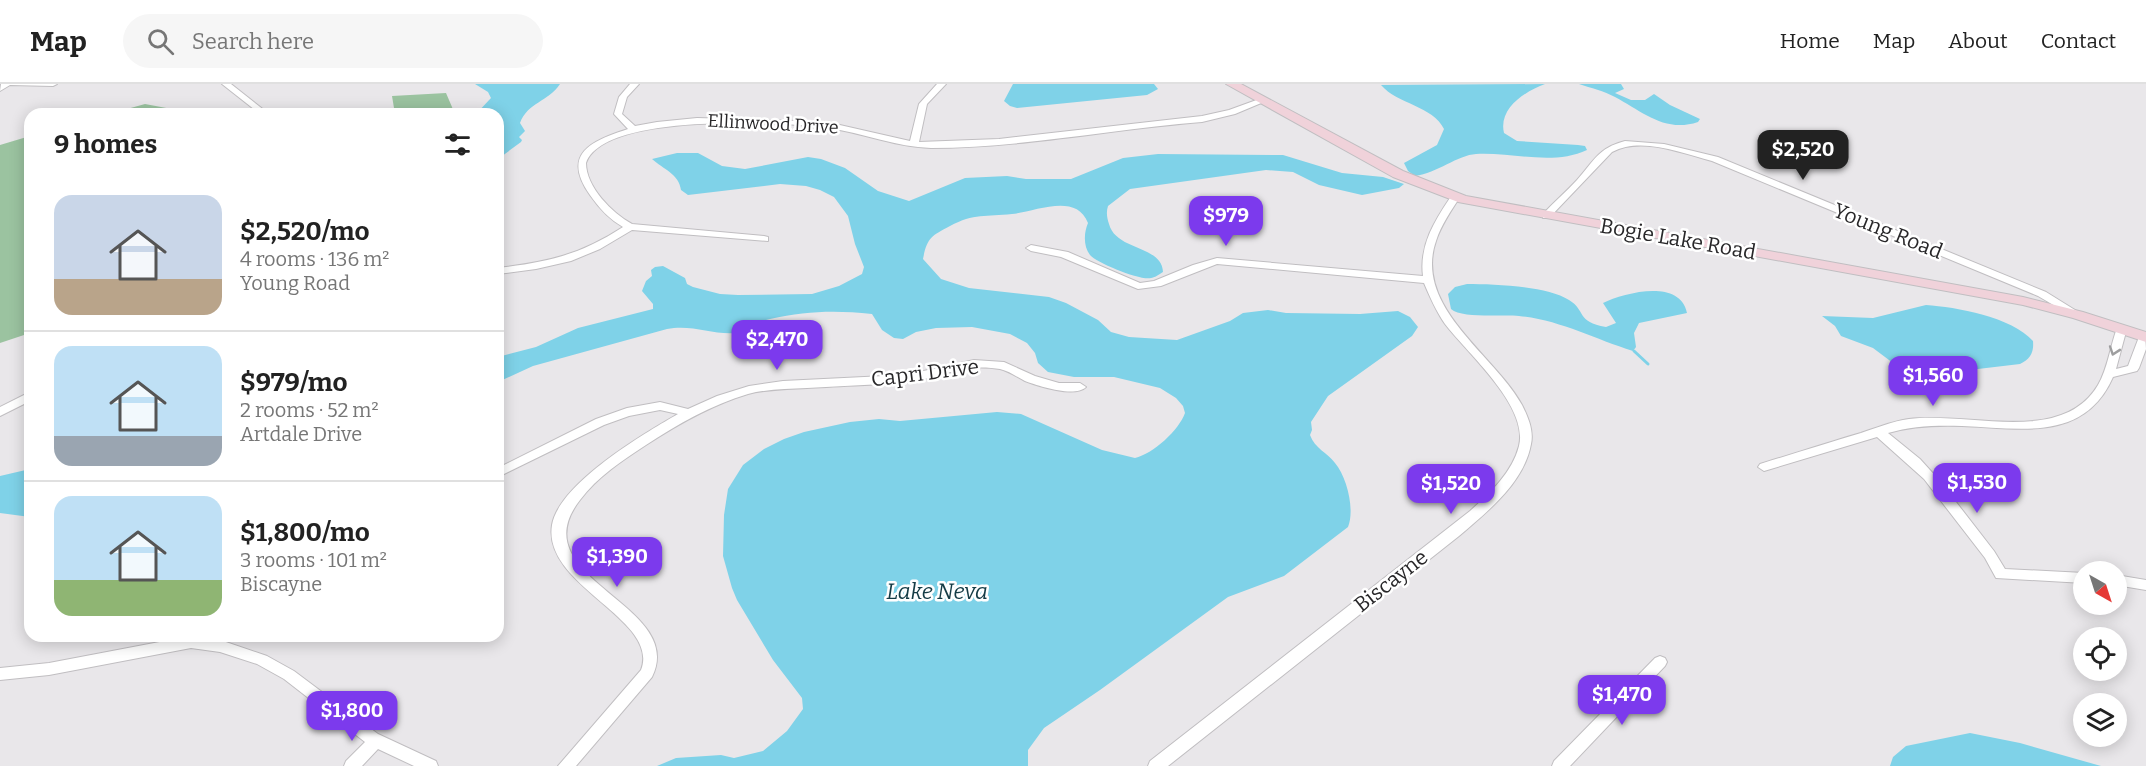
<!DOCTYPE html>
<meta charset="utf-8">
<style>
:root{--surface:#fff;--page:#f6f6f6;--text:#222;--muted:#767676;--line:#e0e0e0;--accent:#7c3aed}
body{margin:0;font-family:Bitter,serif;background:var(--page);color:var(--text);height:100vh;display:flex;flex-direction:column;font-size:22px;white-space:nowrap}
*{box-sizing:border-box;margin:0}
p{font-size:20px;color:var(--muted)}
.icon{flex:none;width:33px;height:33px;fill:none;stroke:currentColor;stroke-width:2;stroke-linecap:round;stroke-linejoin:round}
.map{position:relative;flex:1;overflow:hidden}
.details{position:absolute;left:24px;top:24px;width:480px;height:534px;display:flex;flex-direction:column;background:var(--surface);border-radius:18px;box-shadow:0 3px 15px #0003}
.details>*{flex:none}
.needle{width:39px;rotate:141deg}
.controls{position:absolute;left:2073px;top:477px;display:grid;gap:12px}
.controls a{display:grid;place-items:center;width:54px;height:54px;border-radius:50%;background:var(--surface);box-shadow:0 3px 15px #0003;font-size:30px}
.price{position:absolute;translate:-50% -51px;padding:0 14px;border-radius:12px;background:var(--accent);color:#fff;font-size:20px;line-height:39px;filter:drop-shadow(0 2px 3px #0008)}
.price::after{content:'';position:absolute;left:50%;top:36px;width:18px;height:14px;margin-left:-9px;background:inherit;clip-path:polygon(0 0,100% 0,50% 100%)}
.price.current{background:#222;color:#fff}
ul{padding:0;list-style:none}
li{display:flex;align-items:center;gap:18px;height:150px;padding:0 30px}
li+li{border-top:2px solid var(--line)}
li span{display:grid;place-items:center;flex:none;width:168px;height:120px;border-radius:18px;color:#555}
li>.icon{margin-inline-start:auto}
span .icon{width:72px;height:72px;fill:#fffc;stroke-width:1}
li b{font-size:26px}
h2{display:flex;justify-content:space-between;align-items:center;height:72px;padding:0 30px;font-size:26px}
header{display:flex;align-items:center;gap:36px;box-sizing:border-box;height:84px;padding:0 30px;background:var(--surface);border-bottom:2px solid var(--line)}
header strong{font-size:28px}
nav{display:flex;gap:33px;margin-inline-start:auto;font-size:21px}
.search{width:420px;height:54px;background:var(--page);display:flex;align-items:center;gap:15px;box-sizing:border-box;padding:0 21px;border-radius:33px;color:var(--muted);font-size:22px}
.map>svg:first-child{display:block}
</style>
<header>
<strong>Map</strong>
<div class="search"><svg class="icon" aria-label="search" viewBox="0 0 24 24"><circle cx="10" cy="10" r="6"/><path d="M15 15l6 6"/></svg>Search here</div>
<nav><a>Home</a><a>Map</a><a>About</a><a>Contact</a></nav>
</header>
<div class="map">
<svg width="2146" height="682" viewBox="0 0 2146 682">
<rect width="100%" height="100%" fill="#e9e7ea"/>
<path fill="#9bc3a0" d="M 446,9 L 455,30 L 395,30 L 392,12 Z
M 145,20 L 177,26 L 176,30 L 109,30 Z
M 30,52 L 30,249 L 0,259 L 0,61 Z"/>
<path fill="#7fd2e8" d="M 475,0 L 560,0 C 548,18 528,18 520,39 L 525,47 L 519,53 L 522,56 L 521,58 L 498,75 L 498,30 L 476,30 L 491,14 L 488,8 Z
M 1013,0 L 1154,0 L 1158,5 L 1147,11 L 1017,24 L 1010,22 L 1004,17 Z
M 1545,0 C 1526,7 1498,24 1504,49 L 1517,57 L 1578,61 L 1585,62 L 1587,66 C 1553,82 1512,68 1476,70 C 1458,71 1437,89 1415,92 L 1408,87 L 1404,79 L 1437,61 L 1444,45 C 1433,22 1397,20 1381,1 Z
M 1579,0 L 1621,0 L 1624,5 L 1615,9 L 1631,16 L 1645,16 L 1654,10 L 1670,21 L 1700,35 L 1698,38 C 1665,49 1643,28 1615,13 C 1604,7 1591,4 1579,0 Z
M 677,69 L 698,69 L 722,82 L 745,85 L 808,73 L 821,75 L 845,84 L 878,107 L 909,117 L 965,94 L 1007,92 L 1026,95 L 1071,95 L 1123,74 L 1158,70 L 1283,71 L 1342,89 L 1383,93 L 1404,100 L 1399,104 L 1362,111 L 1319,101 L 1293,88 L 1266,86 L 1130,105 L 1108,122 C 1106,128 1107,134 1109,140 C 1116,167 1162,161 1163,188 C 1160,190 1154,194 1151,194 C 1141,197 1097,179 1090,171 C 1083,162 1084,148 1088,139 C 1076,108 1035,128 1012,130 C 986,133 974,129 950,142 C 931,152 927,154 923,175 L 941,195 L 969,204 L 1049,213 L 1066,219 L 1098,236 L 1111,248 L 1129,253 L 1177,256 L 1230,237 L 1243,229 L 1268,226 L 1286,229 L 1360,230 L 1398,227 L 1410,233 L 1418,243 L 1412,252 L 1328,312 L 1311,338 L 1312,346 L 1310,351 C 1315,365 1327,368 1335,379 C 1347,393 1355,426 1348,443 L 1284,492 L 1228,513 L 1100,606 L 1044,644 L 1028,666 L 1028,682 L 657,682 L 676,674 L 721,671 L 734,674 L 763,667 L 787,647 L 803,625 L 802,614 L 773,576 L 737,516 L 732,504 L 723,472 L 724,431 L 728,405 L 743,381 L 764,365 L 784,355 L 804,348 L 850,338 L 879,335 L 900,337 L 997,328 L 1021,330 L 1102,366 L 1135,374 C 1153,370 1179,346 1185,329 L 1183,322 L 1176,314 L 1160,304 L 1114,293 L 1074,293 L 1048,288 L 1038,279 L 1035,269 L 1027,259 L 1010,250 L 972,243 L 936,244 L 916,248 L 903,255 L 894,254 L 882,246 L 872,230 C 835,226 806,227 770,235 C 758,237 749,248 736,249 C 712,251 692,240 667,245 L 533,282 L 498,298 L 498,273 L 536,263 L 578,244 L 653,225 L 653,220 L 642,207 L 646,197 L 652,192 L 651,186 L 655,183 L 663,182 L 685,194 L 687,200 L 693,203 L 720,210 L 738,211 L 812,210 L 839,202 L 862,190 L 864,183 L 855,160 L 848,132 L 834,113 L 820,106 L 806,102 L 780,100 L 688,111 L 681,106 C 679,90 663,85 652,75 Z
M 1467,200 C 1494,200 1547,202 1569,216 C 1586,226 1576,238 1606,243 L 1616,239 L 1603,219 C 1624,209 1680,194 1687,229 L 1639,239 L 1634,249 L 1636,263 L 1633,267 C 1594,255 1560,236 1519,232 C 1503,230 1462,235 1451,225 L 1448,210 L 1455,203 Z
M 1926,221 C 1956,223 2012,233 2033,257 C 2034,269 2030,275 2020,280 L 1961,287 L 1897,282 L 1873,264 L 1841,252 L 1835,242 L 1822,232 L 1873,234 Z
M 30,385 L 30,433 L 0,429 L 0,392 Z
M 1970,649 L 2020,659 L 2101,682 L 1890,682 L 1893,673 L 1906,662 Z"/>
<g fill="none" stroke-linecap="round" stroke-linejoin="round">
<path stroke="#7fd2e8" stroke-width="3" d="M 1634,267 L 1648,280"/>
<g stroke="#c0bec1" stroke-width="2">
<path id="minor" d="M 57,0 L 53,2 L 10,1 L 0,7 L 1,0 Z
M 222,0 L 231,0 L 269,30 L 260,30 Z
M 630,0 L 639,0 L 627,13 L 622,30 L 635,42 L 657,38 L 697,34 L 800,37 L 831,39 L 910,57 L 919,20 L 937,0 L 946,0 L 927,20 L 919,58 L 999,55 L 1202,32 L 1229,26 L 1262,14 L 1266,17 L 1235,30 L 1202,38 C 1112,45 1021,64 931,64 C 896,63 863,49 828,44 C 784,38 604,28 586,79 C 586,103 612,129 632,140 L 764,152 L 768,153 L 768,157 L 632,146 L 600,165 L 571,177 L 536,185 L 498,190 L 498,184 C 548,178 580,171 623,143 C 609,135 599,124 590,111 C 561,70 591,57 628,45 L 614,30 L 619,13 Z
M 1625,57 L 1664,60 L 1718,73 L 2046,208 L 2083,231 L 2082,233 L 2074,233 L 2038,212 L 1712,77 C 1682,69 1641,52 1612,68 L 1549,134 L 1543,134 L 1543,130 C 1554,118 1566,108 1577,96 C 1594,77 1598,64 1625,57 Z
M 1455,110 L 1460,113 C 1451,127 1441,141 1436,157 C 1413,223 1495,271 1522,321 C 1528,333 1534,347 1531,360 C 1524,399 1487,428 1459,452 L 1168,682 L 1148,682 L 1150,677 L 1470,427 C 1490,409 1512,389 1519,362 C 1529,322 1467,269 1445,240 C 1436,227 1430,213 1424,199 L 1217,180 L 1161,202 L 1138,205 L 1061,173 L 1031,167 L 1026,164 L 1031,161 L 1068,168 L 1140,199 L 1154,197 L 1193,181 L 1217,174 L 1423,192 C 1419,161 1435,136 1452,111 Z
M 2122,241 L 2127,244 L 2116,285 L 2128,282 L 2139,253 L 2145,250 L 2146,265 L 2139,284 L 2137,287 L 2113,293 C 2084,359 2019,344 1962,342 C 1936,341 1912,342 1888,349 L 1920,375 L 1939,396 L 1994,467 L 2005,485 L 2084,489 L 2084,499 L 1996,494 L 1985,474 L 1924,395 L 1877,353 L 1764,387 L 1758,383 L 1760,380 C 1793,370 1827,359 1861,349 C 1876,344 1893,337 1909,335 C 1968,327 2062,362 2098,301 C 2108,284 2110,263 2117,244 Z
M 974,276 L 1004,278 L 1035,292 L 1059,299 L 1080,299 L 1086,303 C 1075,314 1038,302 1025,297 C 1017,293 1009,287 1000,285 C 993,284 981,283 973,284 C 949,286 926,297 902,299 C 870,301 838,302 807,304 C 787,305 767,305 748,310 C 711,321 678,340 646,361 C 623,376 597,393 580,416 C 518,495 688,520 652,593 L 576,682 L 558,682 L 641,586 C 661,535 542,502 552,441 C 559,400 643,350 678,330 L 660,326 L 629,332 L 604,341 L 498,393 L 498,384 L 596,335 L 627,324 L 660,318 L 688,325 L 717,312 L 749,302 L 783,297 L 905,291 Z
M 30,308 L 30,317 L 0,332 L 0,323 Z
M 2116,491 L 2146,496 L 2146,506 L 2116,501 Z
M 191,552 L 220,556 L 267,572 L 294,587 L 378,650 L 436,677 L 438,682 L 414,682 L 378,665 L 362,682 L 344,682 L 346,677 L 365,658 L 284,595 L 257,580 L 220,568 L 191,564 L 49,591 L 0,596 L 0,584 L 49,579 Z
M 1660,572 L 1665,574 L 1667,578 L 1665,582 L 1570,682 L 1552,682 L 1554,677 L 1655,574 Z"/>
</g>
<g stroke="#c0bec1" stroke-width="2">
<path id="secondary" d="M 1226,0 L 1241,0 L 1403,87 L 1466,112 L 2023,213 L 2083,228 L 2146,248 L 2146,258 L 2073,234 L 2023,221 L 1458,118 L 1393,93 Z"/>
</g>
<use href="#minor" fill="#fff" fill-rule="evenodd"/>
<use href="#secondary" fill="#f0d2da" fill-rule="evenodd"/>
</g>
<defs><path id="oneway-chevron" d="M-2-3.5L2.5 0L-2 3.5" fill="none" stroke-width="1.6" stroke-linecap="round" stroke-linejoin="round" transform="scale(1.5)"/></defs>
<use stroke="#9e9e9f" href="#oneway-chevron" transform="translate(2114 267) rotate(109)"/>
<g text-anchor="middle" stroke-width="5" stroke-linejoin="round" paint-order="stroke">
<g font-size="18" fill="#282729" stroke="#fff">
<text transform="translate(773 40) rotate(3)" y="6">Ellinwood Drive</text>
</g>
<g font-size="21" fill="#282729" stroke="#fff">
<text transform="translate(1888 147) rotate(22)" y="7">Young Road</text>
<text transform="translate(1678 155) rotate(10)" y="7">Bogie Lake Road</text>
<text transform="translate(925 289) rotate(-7)" y="7">Capri Drive</text>
<text transform="translate(1391 497) rotate(-38)" y="7">Biscayne</text>
</g>
<g font-size="22" font-style="italic" fill="#153c46" stroke="#fff">
<text x="937" y="515">Lake Neva</text>
</g>
</g>
</svg>
<div class="controls">
<a><svg class="needle" viewBox="-14 -14 28 28"><path d="M0-13l5 13h-10z" fill="#e53935"/><path d="M0 13l5-13h-10z" fill="#767676"/></svg></a>
<a><svg class="icon" aria-label="locate" viewBox="0 0 24 24"><circle cx="12" cy="12" r="6"/><path d="M12 2v4M12 18v4M2 12h4M18 12h4"/></svg></a>
<a><svg class="icon" aria-label="layers" viewBox="0 0 24 24"><path d="M12 4l9 5-9 5-9-5zM3 14l9 5 9-5"/></svg></a>
</div>
<b class="price current" style="left:1803px;top:97px">$2,520</b>
<b class="price" style="left:1226px;top:163px">$979</b>
<b class="price" style="left:777px;top:287px">$2,470</b>
<b class="price" style="left:1933px;top:323px">$1,560</b>
<b class="price" style="left:1977px;top:430px">$1,530</b>
<b class="price" style="left:1451px;top:431px">$1,520</b>
<b class="price" style="left:617px;top:504px">$1,390</b>
<b class="price" style="left:1622px;top:642px">$1,470</b>
<b class="price" style="left:352px;top:658px">$1,800</b>
<section class="details">
<h2>9 homes<svg class="icon" aria-label="filters" viewBox="0 0 24 24"><path d="M4 7h16M4 17h16"/><circle cx="9" cy="7" r="2"/><circle cx="15" cy="17" r="2"/></svg></h2>
<ul>
<li><span style="background:linear-gradient(#c9d6e8 70%,#b9a48a 0)"><svg class="icon" aria-label="home" viewBox="0 0 24 24"><path d="M3 11l9-7 9 7M6 9v11h12V9"/></svg></span><div><b>$2,520/mo</b><p>4 rooms · 136 m²</p><p>Young Road</p></div></li>
<li><span style="background:linear-gradient(#bfe0f5 75%,#9aa5b1 0)"><svg class="icon" aria-label="home" viewBox="0 0 24 24"><path d="M3 11l9-7 9 7M6 9v11h12V9"/></svg></span><div><b>$979/mo</b><p>2 rooms · 52 m²</p><p>Artdale Drive</p></div></li>
<li><span style="background:linear-gradient(#bfe0f5 70%,#8fb573 0)"><svg class="icon" aria-label="home" viewBox="0 0 24 24"><path d="M3 11l9-7 9 7M6 9v11h12V9"/></svg></span><div><b>$1,800/mo</b><p>3 rooms · 101 m²</p><p>Biscayne</p></div></li>
</ul>
</section>
</div>
